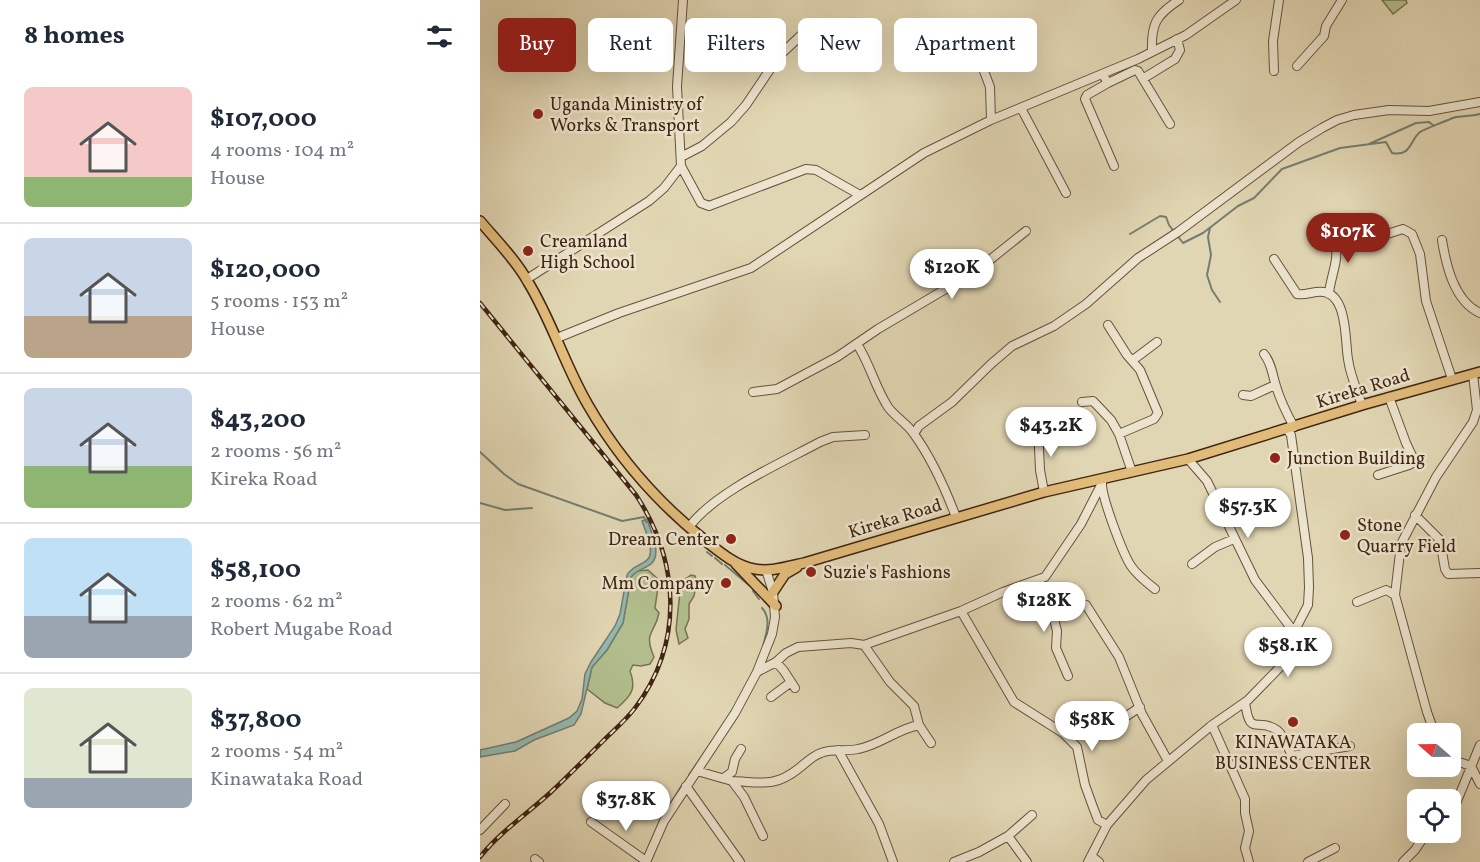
<!DOCTYPE html>
<meta charset="utf-8">
<style>
:root{--surface:#fff;--page:#f6f6f7;--text:#1f2937;--muted:#747a83;--line:#e0e1e3;--accent:#8f2418}
body{margin:0;font-family:Vollkorn,serif;background:var(--page);color:var(--text);height:100vh;display:flex;flex-direction:column;font-size:22px;white-space:nowrap}
*{box-sizing:border-box;margin:0}
p{font-size:20px;color:var(--muted)}
.icon{flex:none;width:33px;height:33px;fill:none;stroke:currentColor;stroke-width:2;stroke-linecap:round;stroke-linejoin:round}
.map{position:relative;flex:1;overflow:hidden}
.drawer{display:flex;flex-direction:column;background:var(--surface);width:480px}
.drawer>*{flex:none}
.hud{position:absolute;left:18px;top:18px;width:570px;height:54px;display:flex;gap:12px}
.needle{width:39px;rotate:290deg}
.fabs{position:absolute;left:927px;top:723px;display:grid;gap:12px}
.fabs a{display:grid;place-items:center;width:54px;height:54px;border-radius:9px;background:var(--surface);box-shadow:0 6px 24px #0002;font-size:30px}
.price{position:absolute;translate:-50% -51px;padding:0 14px;border-radius:21px;background:#fff;color:#222;font-size:20px;line-height:39px;filter:drop-shadow(0 2px 3px #0008)}
.price::after{content:'';position:absolute;left:50%;top:36px;width:18px;height:14px;margin-left:-9px;background:inherit;clip-path:polygon(0 0,100% 0,50% 100%)}
.price.active{background:var(--accent);color:#fff}
ul{padding:0;list-style:none}
li{display:flex;align-items:center;gap:18px;height:150px;padding:0 24px}
li+li{border-top:2px solid var(--line)}
li span{display:grid;place-items:center;flex:none;width:168px;height:120px;border-radius:9px;color:#555}
li>.icon{margin-inline-start:auto}
span .icon{width:72px;height:72px;fill:#fffc;stroke-width:1}
li b{font-size:26px}
h2{display:flex;justify-content:space-between;align-items:center;height:72px;padding:0 24px;font-size:26px}
.chip{padding:0 21px;border-radius:9px;background:var(--surface);box-shadow:0 6px 24px #0002;font-size:21px;line-height:54px}
.chip.active{background:var(--accent);color:#fff}
main{display:flex;flex:1;min-height:0}
.map>svg:first-child{display:block}
</style>
<main>
<section class="drawer">
<h2>8 homes<svg class="icon" aria-label="filters" viewBox="0 0 24 24"><path d="M4 7h16M4 17h16"/><circle cx="9" cy="7" r="2"/><circle cx="15" cy="17" r="2"/></svg></h2>
<ul>
<li><span style="background:linear-gradient(#f6c9c9 75%,#8fb573 0)"><svg class="icon" aria-label="home" viewBox="0 0 24 24"><path d="M3 11l9-7 9 7M6 9v11h12V9"/></svg></span><div><b>$107,000</b><p>4 rooms · 104 m²</p><p>House</p></div></li>
<li><span style="background:linear-gradient(#c9d6e8 65%,#b9a48a 0)"><svg class="icon" aria-label="home" viewBox="0 0 24 24"><path d="M3 11l9-7 9 7M6 9v11h12V9"/></svg></span><div><b>$120,000</b><p>5 rooms · 153 m²</p><p>House</p></div></li>
<li><span style="background:linear-gradient(#c9d6e8 65%,#8fb573 0)"><svg class="icon" aria-label="home" viewBox="0 0 24 24"><path d="M3 11l9-7 9 7M6 9v11h12V9"/></svg></span><div><b>$43,200</b><p>2 rooms · 56 m²</p><p>Kireka Road</p></div></li>
<li><span style="background:linear-gradient(#bfe0f5 65%,#9aa5b1 0)"><svg class="icon" aria-label="home" viewBox="0 0 24 24"><path d="M3 11l9-7 9 7M6 9v11h12V9"/></svg></span><div><b>$58,100</b><p>2 rooms · 62 m²</p><p>Robert Mugabe Road</p></div></li>
<li><span style="background:linear-gradient(#dfe7d0 75%,#9aa5b1 0)"><svg class="icon" aria-label="home" viewBox="0 0 24 24"><path d="M3 11l9-7 9 7M6 9v11h12V9"/></svg></span><div><b>$37,800</b><p>2 rooms · 54 m²</p><p>Kinawataka Road</p></div></li>
</ul>
</section>
<div class="map">
<svg width="1000" height="862" viewBox="0 0 1000 862">
<rect width="100%" height="100%" fill="#e1d6b3"/>
<filter id="stains"><feTurbulence type="fractalNoise" baseFrequency=".00333" numOctaves="4"/><feColorMatrix values="0 0 0 0 .2 0 0 0 0 .09 0 0 0 0 .02 0 0 0 .5 -.17"/></filter>
<radialGradient id="worn" r=".72"><stop offset=".6" stop-color="#630" stop-opacity="0"/><stop offset="1" stop-color="#630" stop-opacity=".3"/></radialGradient>
<path fill="#b2be8d" stroke="#7a7250" stroke-width="1.5" d="M 902,0 L 926,0 L 927,3 L 913,14 Z
M 168,570 L 179,580 L 175,608 L 179,613 C 175,634 163,631 174,657 L 170,664 L 161,666 L 153,665 L 150,671 C 157,689 151,696 137,708 L 125,703 L 107,689 L 112,667 L 127,650 L 143,623 L 151,577 L 156,571 Z
M 211,575 L 215,576 L 217,581 L 214,596 L 209,604 L 209,619 L 205,629 L 208,638 L 199,644 L 196,630 L 201,582 Z"/>
<path fill="#94b9b0" stroke="#737e71" stroke-width="1.5" d="M 167,519 C 170,530 182,552 172,563 C 166,569 157,569 151,577 L 143,623 L 127,650 L 112,667 L 101,714 L 94,725 L 54,740 L 35,751 L 0,757 L 0,750 L 36,742 L 89,718 L 97,711 L 102,699 L 105,674 L 111,662 L 135,626 L 140,614 L 147,575 C 152,566 160,566 167,560 C 176,552 165,531 162,521 Z"/>
<g fill="none" stroke-linecap="round" stroke-linejoin="round">
<path stroke="#737e71" stroke-width="2" d="M 889,144 L 936,123 L 949,122 L 954,126
M 730,228 L 728,237 L 731,255 L 727,275 L 732,290 L 740,302
M 650,234 L 680,216 L 686,217 L 689,225 L 703,243 L 723,233 L 758,206 L 774,198 L 802,169 L 860,148 L 906,142 L 912,153 C 931,157 930,140 940,132 C 945,129 970,119 976,117 C 984,116 992,116 1000,114
M 0,452 L 24,474 L 38,484 L 142,521 L 164,517 L 166,522
M 0,503 L 25,510 L 52,508
M 227,552 L 232,556
M 235,558 L 242,564
M 245,565 L 270,586
M 273,591 L 279,599
M 282,608 C 292,619 286,633 283,647
M 209,775 L 233,740
M 181,819 L 202,785"/>
<g stroke="#69513b" stroke-width="10">
<path id="minor" d="M 203,0 L 197,86 L 201,166 L 221,203 L 229,206 L 326,169 L 336,170 L 380,195
M 488,29 L 510,87 L 511,120
M 672,51 C 671,24 676,15 699,0
M 817,66 L 844,36 L 846,26 L 862,0
M 794,71 L 793,41 L 799,0
M 623,75 L 628,83 L 607,95 L 605,99 L 634,166
M 664,78 L 695,59 L 700,50 L 697,39
M 628,83 L 655,70 L 658,71 L 690,124
M 541,108 L 586,193
M 201,157 L 222,146 L 251,122 L 266,105 L 299,56 L 333,24
M 901,236 L 923,229 L 932,234 L 940,254 L 946,301 L 972,379
M 962,240 C 966,265 974,301 1000,313
M 794,259 L 817,294 C 826,296 835,290 844,292 C 868,296 865,343 868,359 C 870,375 877,390 882,405
M 47,279 L 169,201 L 184,188 L 201,166
M 849,294 C 850,276 862,256 853,240
M 628,325 L 647,355 L 660,370 L 678,413 L 674,419 L 639,434 L 652,472
M 77,338 L 139,313 L 271,268 L 444,153 L 511,120 L 658,59 L 706,35 L 756,0
M 377,344 C 390,364 395,387 408,407 C 415,417 427,423 434,434 C 452,459 465,488 476,517
M 784,354 C 792,364 792,374 796,386 C 800,400 807,414 814,427
M 653,360 L 677,342
M 273,392 L 297,389 L 357,357 L 398,329 L 496,271 L 546,231
M 763,395 L 771,396 L 795,385
M 602,402 L 613,401 L 631,420 L 639,434
M 558,426 L 560,470 L 564,492
M 434,434 L 439,426 L 472,402 L 511,364 L 532,346 L 574,326 L 606,304 L 658,258 L 698,232 L 819,142 L 842,128 L 857,120 L 874,115 L 909,110 L 949,111 L 1000,102
M 708,459 L 727,481 L 775,580 L 814,632
M 898,475 L 929,465 L 933,463 L 934,460 L 926,443 L 909,397
M 622,483 C 621,496 643,554 651,566 C 657,575 666,582 675,589
M 935,515 L 960,540 L 965,569 L 968,574 L 1000,573
M 209,527 C 235,492 301,463 340,442 L 353,437 L 385,435
M 712,564 L 735,547 L 754,539
M 559,580 L 572,611 L 577,631 L 576,648 L 588,676
M 915,595 L 921,544 L 956,477 L 993,422 L 997,410 L 993,374
M 877,602 L 906,590 L 915,595 L 947,712 L 955,734
M 606,605 L 639,657 L 662,714 L 688,761
M 481,611 L 534,702 L 583,733 L 597,747 L 605,785 L 613,807 L 618,820 L 627,825
M 384,645 L 481,611 L 523,592 L 565,577 L 601,524 L 621,485
M 296,662 L 304,671 L 315,688
M 277,672 L 296,662 L 306,653 L 318,647 L 371,643 L 384,645 L 410,682 L 434,706 L 439,725 L 451,743
M 291,697 L 311,682
M 765,702 C 770,739 777,716 797,730 C 804,735 808,748 812,756 L 870,746
M 602,713 L 617,736 L 660,707
M 732,725 L 765,799 L 765,813 L 769,831 L 765,848 L 769,862
M 358,750 L 399,824 L 413,862
M 970,759 L 991,766 L 1000,784
M 217,771 L 252,781 L 264,797 L 283,836
M 245,777 L 252,772 L 255,759 L 261,749
M 252,781 C 280,782 294,788 318,769 C 326,763 332,756 341,753 C 353,748 366,752 378,749 C 400,745 417,729 439,725
M 206,786 L 260,862
M 970,818 L 1000,745
M 111,822 L 166,861
M 0,830 L 25,804
M 528,836 L 547,862
M 611,856 L 619,862
M 55,859 L 59,862
M 166,862 L 184,821 L 255,713 L 277,672 L 292,634 L 295,617 L 293,592 L 286,570
M 474,862 L 499,852 L 528,836 L 552,815
M 608,862 L 627,825 L 666,780 L 732,725 L 768,700 L 805,662 L 816,644 L 814,632 L 828,605 L 829,587 L 828,558 L 811,435 L 807,429
M 828,862 L 855,848
M 923,862 L 935,850 L 947,832"/>
</g>
<g stroke="#412513" stroke-width="12">
<path id="major" d="M 0,221 C 16,240 36,260 48,282 C 72,321 85,366 108,405 C 139,459 179,504 227,542 C 240,552 254,564 270,568 C 288,573 306,567 324,563 L 564,492 L 708,459 L 882,405 L 1000,372
M 256,564 L 296,606
M 293,592 L 305,574 L 317,567"/>
</g>
<use href="#minor" stroke="#ece4ce" stroke-width="8"/>
<use href="#major" stroke="#e0bb7a" stroke-width="9"/>
<g stroke="#412513" stroke-width="4.5">
<path id="rail" d="M 0,303 L 156,495 C 200,562 204,643 155,708 C 146,720 133,731 123,741 C 106,758 88,776 71,792 C 47,814 20,832 0,857"/>
</g>
<use href="#rail" stroke="#ece4ce" stroke-width="2" stroke-dasharray="7" stroke-linecap="butt"/>
</g>
<g fill="#8f2418" stroke="#ece4ce" stroke-width="2">
<circle cx="58" cy="114" r="6"/>
<circle cx="48" cy="251" r="6"/>
<circle cx="795" cy="458" r="6"/>
<circle cx="865" cy="535" r="6"/>
<circle cx="251" cy="539" r="6"/>
<circle cx="331" cy="572" r="6"/>
<circle cx="246" cy="583" r="6"/>
<circle cx="813" cy="722" r="6"/>
</g>
<g text-anchor="middle" stroke-width="5" stroke-linejoin="round" paint-order="stroke">
<g font-size="18" fill="#412513" stroke="#ece4ce" text-anchor="start">
<text x="70" y="110">Uganda Ministry of<tspan x="70" dy="21">Works &amp; Transport</tspan></text>
<text x="60" y="247">Creamland<tspan x="60" dy="21">High School</tspan></text>
<text x="807" y="464">Junction Building</text>
<text x="877" y="531">Stone<tspan x="877" dy="21">Quarry Field</tspan></text>
<text x="239" y="545" text-anchor="end">Dream Center</text>
<text x="343" y="578">Suzie's Fashions</text>
<text x="234" y="589" text-anchor="end">Mm Company</text>
<text x="813" y="748" text-anchor="middle">KINAWATAKA<tspan x="813" dy="21">BUSINESS CENTER</tspan></text>
</g>
<g font-size="18" fill="#412513" stroke="#ece4ce">
<text transform="translate(883 388) rotate(-17)" y="6">Kireka Road</text>
<text transform="translate(415 518) rotate(-17)" y="6">Kireka Road</text>
</g>
</g>
<rect width="100%" height="100%" filter="url(#stains)"/>
<rect width="100%" height="100%" fill="url(#worn)"/>
</svg>
<div class="fabs">
<a><svg class="needle" viewBox="-14 -14 28 28"><path d="M0-13l5 13h-10z" fill="#e53935"/><path d="M0 13l5-13h-10z" fill="#747a83"/></svg></a>
<a><svg class="icon" aria-label="locate" viewBox="0 0 24 24"><circle cx="12" cy="12" r="6"/><path d="M12 2v4M12 18v4M2 12h4M18 12h4"/></svg></a>
</div>
<b class="price active" style="left:868px;top:264px">$107K</b>
<b class="price" style="left:472px;top:300px">$120K</b>
<b class="price" style="left:571px;top:458px">$43.2K</b>
<b class="price" style="left:768px;top:539px">$57.3K</b>
<b class="price" style="left:564px;top:633px">$128K</b>
<b class="price" style="left:808px;top:678px">$58.1K</b>
<b class="price" style="left:612px;top:752px">$58K</b>
<b class="price" style="left:146px;top:832px">$37.8K</b>
<div class="hud">
<a class="chip active">Buy</a>
<a class="chip">Rent</a>
<a class="chip">Filters</a>
<a class="chip">New</a>
<a class="chip">Apartment</a>
</div>
</div>
</main>
